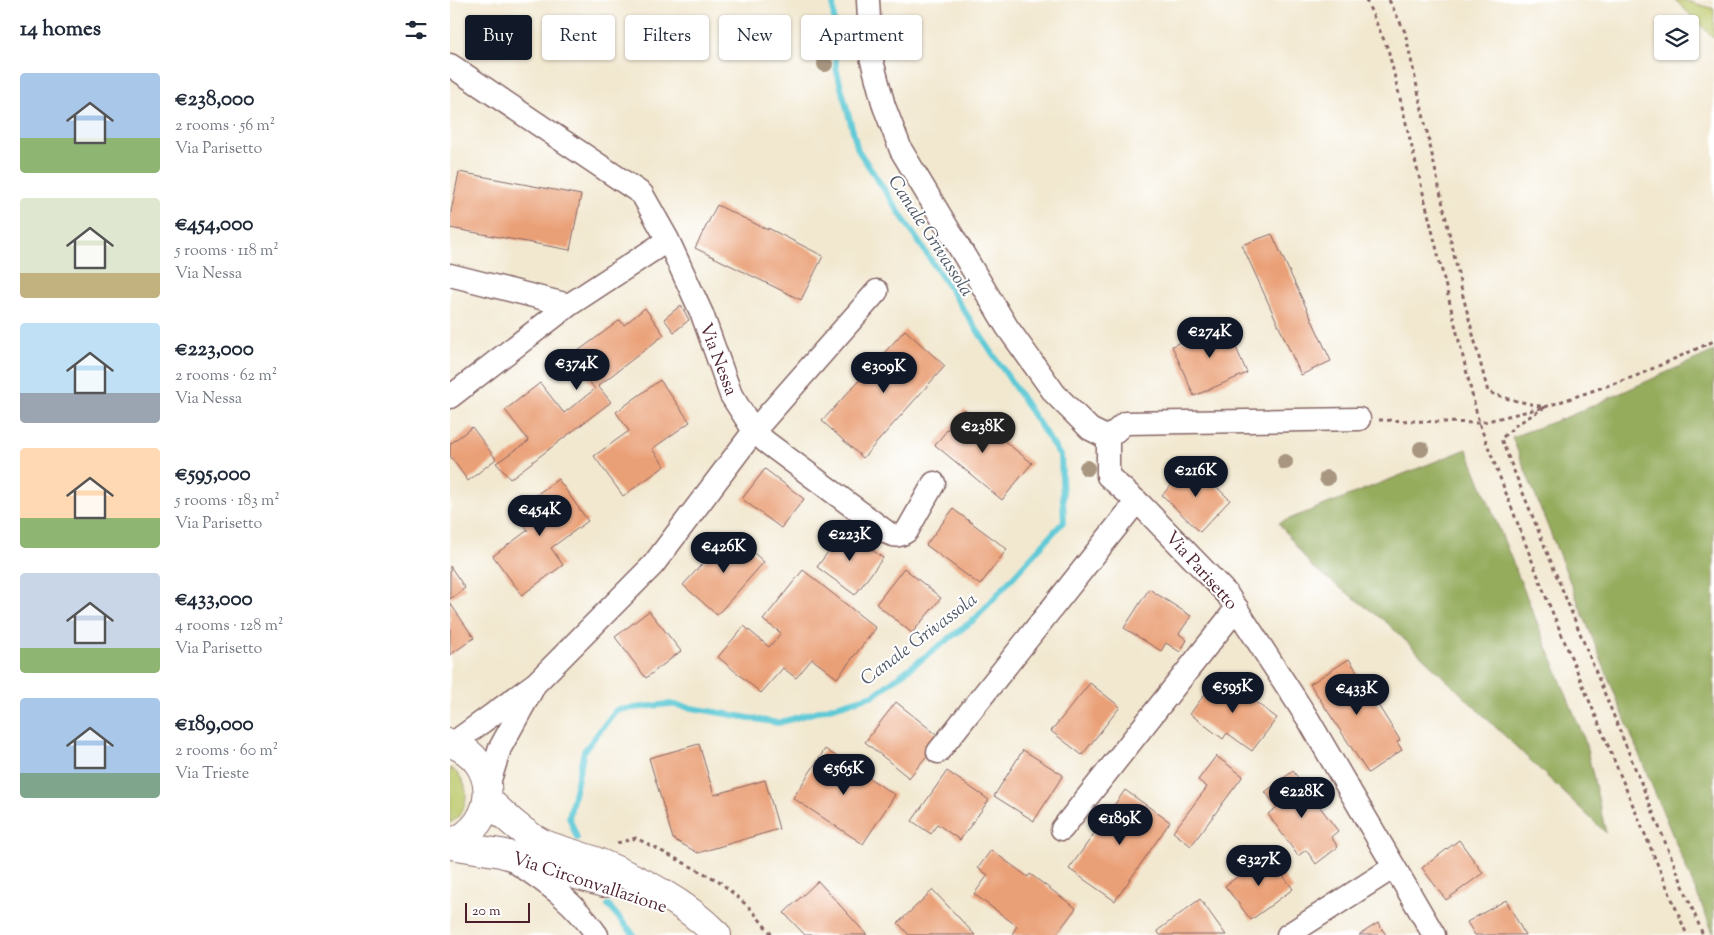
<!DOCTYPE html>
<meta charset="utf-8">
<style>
:root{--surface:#fff;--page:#f6f6f7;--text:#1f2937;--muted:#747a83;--accent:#111827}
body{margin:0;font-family:"Sorts Mill Goudy",serif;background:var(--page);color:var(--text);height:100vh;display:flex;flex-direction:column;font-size:19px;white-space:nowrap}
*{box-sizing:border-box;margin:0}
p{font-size:16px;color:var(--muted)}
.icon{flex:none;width:28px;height:28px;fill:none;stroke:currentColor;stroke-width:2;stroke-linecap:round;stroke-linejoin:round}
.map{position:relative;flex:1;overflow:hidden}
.side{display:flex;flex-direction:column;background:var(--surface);width:450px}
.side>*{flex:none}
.guide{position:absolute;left:15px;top:15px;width:475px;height:45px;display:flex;gap:10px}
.tools{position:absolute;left:1204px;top:15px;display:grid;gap:10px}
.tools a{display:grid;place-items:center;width:45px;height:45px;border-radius:5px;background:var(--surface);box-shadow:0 1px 4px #0004;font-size:25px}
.scale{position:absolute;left:15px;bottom:12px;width:65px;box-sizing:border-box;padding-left:5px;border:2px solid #4a1f2b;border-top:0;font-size:14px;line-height:18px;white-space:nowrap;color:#4a1f2b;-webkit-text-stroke:4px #fff;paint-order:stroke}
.price{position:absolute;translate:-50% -42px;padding:0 11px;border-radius:18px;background:var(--accent);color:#fff;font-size:16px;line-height:32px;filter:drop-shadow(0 1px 2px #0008)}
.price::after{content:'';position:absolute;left:50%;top:30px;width:15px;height:11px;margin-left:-8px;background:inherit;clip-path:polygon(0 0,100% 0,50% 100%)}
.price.on{background:#222;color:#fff}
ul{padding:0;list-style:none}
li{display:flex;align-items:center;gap:15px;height:125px;padding:0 20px}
li span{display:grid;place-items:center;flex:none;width:140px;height:100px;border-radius:5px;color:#555}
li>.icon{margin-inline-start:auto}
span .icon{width:60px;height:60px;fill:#fffc;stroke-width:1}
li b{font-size:21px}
h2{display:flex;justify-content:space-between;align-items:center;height:60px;padding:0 20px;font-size:21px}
.tag{padding:0 18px;border-radius:5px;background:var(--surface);box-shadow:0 1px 4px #0004;font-size:18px;line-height:45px}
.tag.on{background:var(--accent);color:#fff}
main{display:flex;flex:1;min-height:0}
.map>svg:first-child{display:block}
</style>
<main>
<section class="side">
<h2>14 homes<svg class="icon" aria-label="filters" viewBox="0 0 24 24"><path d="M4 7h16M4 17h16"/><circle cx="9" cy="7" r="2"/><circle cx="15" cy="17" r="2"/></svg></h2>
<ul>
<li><span style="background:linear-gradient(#a9c7e8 65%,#8fb573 0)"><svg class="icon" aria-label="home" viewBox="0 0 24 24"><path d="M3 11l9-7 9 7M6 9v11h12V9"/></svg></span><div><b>€238,000</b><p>2 rooms · 56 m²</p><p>Via Parisetto</p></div></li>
<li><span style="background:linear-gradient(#dfe7d0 75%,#c2b280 0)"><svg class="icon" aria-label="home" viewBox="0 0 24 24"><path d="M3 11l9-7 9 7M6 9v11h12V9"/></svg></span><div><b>€454,000</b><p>5 rooms · 118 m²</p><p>Via Nessa</p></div></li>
<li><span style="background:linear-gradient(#bfe0f5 70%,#9aa5b1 0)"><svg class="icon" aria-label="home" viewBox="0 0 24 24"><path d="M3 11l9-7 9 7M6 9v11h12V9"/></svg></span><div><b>€223,000</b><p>2 rooms · 62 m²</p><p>Via Nessa</p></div></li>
<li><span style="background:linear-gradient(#ffd9b3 70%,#8fb573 0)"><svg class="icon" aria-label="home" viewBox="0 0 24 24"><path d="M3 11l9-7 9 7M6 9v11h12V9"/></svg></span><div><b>€595,000</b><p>5 rooms · 183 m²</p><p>Via Parisetto</p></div></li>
<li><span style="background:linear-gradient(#c9d6e8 75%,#8fb573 0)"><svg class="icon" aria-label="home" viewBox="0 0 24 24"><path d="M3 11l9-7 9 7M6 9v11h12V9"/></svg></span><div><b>€433,000</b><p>4 rooms · 128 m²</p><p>Via Parisetto</p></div></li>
<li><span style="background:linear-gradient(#a9c7e8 75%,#7fa58c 0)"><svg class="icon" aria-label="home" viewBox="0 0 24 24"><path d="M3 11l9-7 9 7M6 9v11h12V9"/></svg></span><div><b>€189,000</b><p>2 rooms · 60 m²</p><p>Via Trieste</p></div></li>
</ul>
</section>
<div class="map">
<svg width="1264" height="935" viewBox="0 0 1264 935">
<rect width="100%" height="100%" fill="#fff"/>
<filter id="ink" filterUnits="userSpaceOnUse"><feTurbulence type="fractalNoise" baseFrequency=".02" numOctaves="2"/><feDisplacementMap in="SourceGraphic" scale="10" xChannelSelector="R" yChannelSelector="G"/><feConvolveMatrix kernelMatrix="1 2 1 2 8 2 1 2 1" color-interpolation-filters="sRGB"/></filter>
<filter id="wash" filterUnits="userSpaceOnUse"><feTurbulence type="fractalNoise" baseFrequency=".0096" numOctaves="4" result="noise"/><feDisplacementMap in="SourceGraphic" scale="20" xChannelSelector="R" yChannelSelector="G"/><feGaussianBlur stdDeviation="1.12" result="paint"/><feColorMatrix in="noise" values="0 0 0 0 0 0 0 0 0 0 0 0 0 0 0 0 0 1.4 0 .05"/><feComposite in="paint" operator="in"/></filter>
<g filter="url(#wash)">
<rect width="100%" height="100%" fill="#f2e8d0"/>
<path fill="#bcc869" stroke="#83744a" d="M 1225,0 L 1233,0 L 1264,9 L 1264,38 Z
M 0,768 C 22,780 21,811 0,823 Z"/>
<path fill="#95ac5d" stroke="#706644" d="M 1264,351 L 1264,935 L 1188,752 L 1062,437 L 1122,415 Z
M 1017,449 L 1135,741 L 1156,833 L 936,622 L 862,567 L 829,523 Z"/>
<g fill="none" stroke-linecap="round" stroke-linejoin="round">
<path stroke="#5dc9d6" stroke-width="6" d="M 127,838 L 119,817 L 134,751 L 166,710 L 219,704 L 328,723 L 424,695 L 525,619 L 614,521 L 611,457 L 408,150 L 386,68 L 383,0
M 158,905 L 184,935"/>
</g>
<g id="blocks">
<path fill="#eaa077" d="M 9,172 L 131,195 L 120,250 L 0,228 L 0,217 Z
M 267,205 L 318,230 L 318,228 L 373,256 L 351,300 L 245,248 Z
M 822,234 L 881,361 L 851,375 L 792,245 Z
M 231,305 L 239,320 L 224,332 L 214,319 Z
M 195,308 L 214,335 L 148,386 L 161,402 L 60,479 L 46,463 L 79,441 L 55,410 L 90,383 L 114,413 L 145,389 L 120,357 L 170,320 L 174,325 Z
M 775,322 L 797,373 L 744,396 L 722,346 Z
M 455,330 L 495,366 L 413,458 L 372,421 Z
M 210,380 L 240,422 L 202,449 L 215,466 L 173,496 L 144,456 L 179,431 L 166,412 Z
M 514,409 L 582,463 L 552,500 L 485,445 Z
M 22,427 L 46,459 L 18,481 L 0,456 L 0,444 Z
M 742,463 L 780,500 L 750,532 L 712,495 Z
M 315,469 L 354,499 L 331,528 L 292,499 Z
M 108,479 L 138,521 L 101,548 L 113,565 L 72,595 L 43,556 L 78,530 L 64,511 Z
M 503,509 L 557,549 L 530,585 L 476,545 Z
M 395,529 L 433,558 L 405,595 L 367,567 Z
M 281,532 L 314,562 L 267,615 L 233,585 Z
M 0,566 L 15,588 L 0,599 Z
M 454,568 L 491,598 L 462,633 L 426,604 Z
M 353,570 L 426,628 L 387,678 L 362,659 L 346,678 L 333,668 L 311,693 L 268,657 L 294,626 L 319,647 L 331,633 L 313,620 Z
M 699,589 L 741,616 L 729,634 L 737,640 L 730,652 L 716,643 L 711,651 L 674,628 Z
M 0,603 L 24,638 L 0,655 Z
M 199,611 L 231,651 L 196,678 L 165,637 Z
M 899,659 L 950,740 L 947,742 L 952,750 L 918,773 L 860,684 Z
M 769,675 L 827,718 L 802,751 L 777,733 L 773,739 L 740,714 Z
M 640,683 L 670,707 L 632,755 L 601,731 Z
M 446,702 L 491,738 L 459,778 L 415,742 Z
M 249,744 L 264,795 L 315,780 L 329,829 L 248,853 L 223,839 L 199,758 Z
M 375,749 L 445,795 L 413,844 L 343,798 Z
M 573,750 L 613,775 L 584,821 L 544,796 Z
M 766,756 L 793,776 L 741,846 L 723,832 L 757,787 L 748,780 Z
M 497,771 L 539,800 L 510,840 L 487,824 L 481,834 L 462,821 Z
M 843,771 L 888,831 L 881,837 L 888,847 L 866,864 L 856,850 L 848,856 L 818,814 L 827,807 L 815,792 Z
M 675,790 L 720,822 L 665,901 L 619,869 Z
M 1009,840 L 1033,873 L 996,900 L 972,868 Z
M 541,850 L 578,877 L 580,874 L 626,908 L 606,935 L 564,935 L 562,934 L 567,926 L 524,894 L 538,875 L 528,868 Z
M 817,854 L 843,889 L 801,920 L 775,886 Z
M 368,881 L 417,935 L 355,935 L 334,913 Z
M 483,890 L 525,935 L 459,935 L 448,923 Z
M 750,899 L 776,935 L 710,935 L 707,931 Z
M 1056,900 L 1075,935 L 1025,935 L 1017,922 Z
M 928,923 L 936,935 L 909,935 Z"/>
</g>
</g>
<g filter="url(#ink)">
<use href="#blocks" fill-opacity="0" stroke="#856565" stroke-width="1"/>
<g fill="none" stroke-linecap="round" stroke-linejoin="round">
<g stroke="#856565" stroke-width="25">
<path id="street" d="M 418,0 L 421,57 L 434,106 L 451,150 L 557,327 L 605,394 L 640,429 L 658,438
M 0,65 L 192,194 L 218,240 L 252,314 L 281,395 L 304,431 L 316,442 L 438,533 C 446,537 450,536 457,531 L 484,483
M 0,275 L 119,305
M 0,397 L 119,305 L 218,240
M 909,419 L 675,423 L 658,438 L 658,476 L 691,505 L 777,594 L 858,719 L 984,935
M 2,744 L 86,683 L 192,576 L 203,565 L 304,431 L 427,291
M 488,752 L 687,501
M 38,786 L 50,748 L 83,688
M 612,829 L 787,608
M 67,863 C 100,885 124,902 147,935
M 838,935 L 944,867"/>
</g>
<g stroke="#856565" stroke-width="30">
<path id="secondary" d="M 0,743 C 51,760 49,826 0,843
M 38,800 C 54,815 72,833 92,843 C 111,851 131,855 150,863 C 193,881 235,902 267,935
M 0,845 L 51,853 L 154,883"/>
</g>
<path stroke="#856565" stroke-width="3" stroke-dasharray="4 4" stroke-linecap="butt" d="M 916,0 L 938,49 L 1029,423 L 1096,597 L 1237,935
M 939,0 L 955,32 L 1013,296 L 1038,392 L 1059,399 L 1094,407
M 1095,407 L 1066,425 L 1051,439 L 1253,935
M 929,420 L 1029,423 L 1095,407 L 1186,376 L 1264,341
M 167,843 L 186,838 L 269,881 L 301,909 L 322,935"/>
<use href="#street" stroke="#fff" stroke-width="22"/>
<use href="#secondary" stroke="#fff" stroke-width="28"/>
</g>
<g fill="#a89680">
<circle cx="375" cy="64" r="8"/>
<circle cx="971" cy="449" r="8"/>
<circle cx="835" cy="462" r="8"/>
<circle cx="637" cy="468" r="8"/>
<circle cx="877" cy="478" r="8"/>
</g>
</g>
<g text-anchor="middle" stroke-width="4" stroke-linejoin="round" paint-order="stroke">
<g font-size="18" fill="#4a1f2b" stroke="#fff">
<text transform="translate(269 359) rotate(69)" y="6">Via Nessa</text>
<text transform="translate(752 570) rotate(48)" y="6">Via Parisetto</text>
<text transform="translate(140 882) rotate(18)" y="6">Via Circonvallazione</text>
</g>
<g font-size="19" font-style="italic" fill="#515a67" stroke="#fff">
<text transform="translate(482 235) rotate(57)" y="7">Canale Grivassola</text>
<text transform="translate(468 638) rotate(-37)" y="7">Canale Grivassola</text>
</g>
</g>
</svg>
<div class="tools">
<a><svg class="icon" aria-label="layers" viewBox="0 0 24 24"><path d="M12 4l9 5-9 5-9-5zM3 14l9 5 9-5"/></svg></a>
</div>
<div class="scale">20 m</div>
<b class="price" style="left:760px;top:359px">€274K</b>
<b class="price" style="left:127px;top:391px">€374K</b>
<b class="price" style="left:434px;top:394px">€309K</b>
<b class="price on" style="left:533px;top:454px">€238K</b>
<b class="price" style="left:746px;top:498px">€216K</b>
<b class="price" style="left:90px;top:537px">€454K</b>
<b class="price" style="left:400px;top:562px">€223K</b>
<b class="price" style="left:274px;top:574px">€426K</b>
<b class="price" style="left:783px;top:714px">€595K</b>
<b class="price" style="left:907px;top:716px">€433K</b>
<b class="price" style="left:394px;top:796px">€565K</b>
<b class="price" style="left:852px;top:819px">€228K</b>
<b class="price" style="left:670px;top:846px">€189K</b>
<b class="price" style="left:809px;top:887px">€327K</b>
<div class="guide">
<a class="tag on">Buy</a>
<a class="tag">Rent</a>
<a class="tag">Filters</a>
<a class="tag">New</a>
<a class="tag">Apartment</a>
</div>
</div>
</main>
